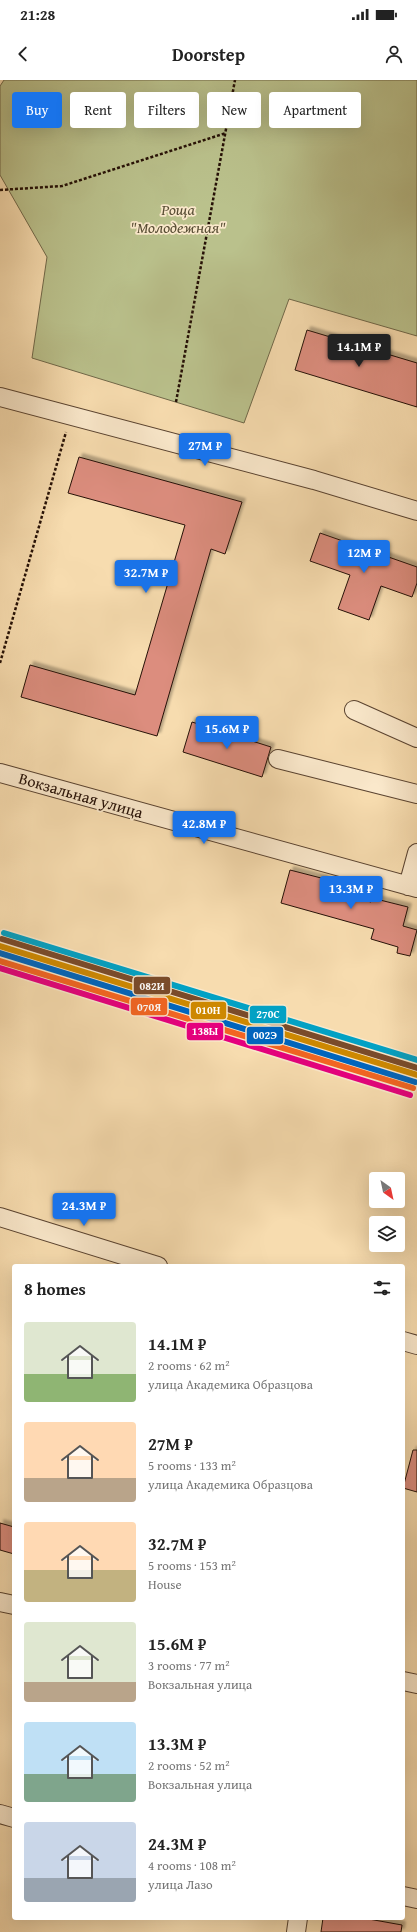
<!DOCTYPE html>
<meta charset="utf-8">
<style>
:root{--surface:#fff;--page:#f2f2f2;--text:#222;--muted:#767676;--accent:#1a73e8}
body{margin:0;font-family:"Gentium Book Plus",serif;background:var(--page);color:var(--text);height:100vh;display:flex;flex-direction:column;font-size:15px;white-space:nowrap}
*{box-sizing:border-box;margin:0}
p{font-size:13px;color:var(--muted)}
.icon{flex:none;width:22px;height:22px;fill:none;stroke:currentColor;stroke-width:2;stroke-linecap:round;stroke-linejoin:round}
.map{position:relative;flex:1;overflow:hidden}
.sheet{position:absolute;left:12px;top:1184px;width:393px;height:656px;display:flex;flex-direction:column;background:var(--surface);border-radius:4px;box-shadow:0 4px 16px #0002}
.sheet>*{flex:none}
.banner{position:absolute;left:12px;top:12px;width:393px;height:36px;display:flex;gap:8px}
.needle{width:26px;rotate:147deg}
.controls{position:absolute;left:369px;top:1092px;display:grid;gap:8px}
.controls a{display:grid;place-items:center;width:36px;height:36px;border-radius:4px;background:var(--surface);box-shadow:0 4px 16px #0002;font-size:20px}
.price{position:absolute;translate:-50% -34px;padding:0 9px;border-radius:4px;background:var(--accent);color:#fff;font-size:13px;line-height:26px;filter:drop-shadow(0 1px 2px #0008)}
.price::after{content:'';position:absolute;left:50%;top:24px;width:12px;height:9px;margin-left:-6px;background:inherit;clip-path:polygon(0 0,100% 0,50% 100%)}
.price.active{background:#222;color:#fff}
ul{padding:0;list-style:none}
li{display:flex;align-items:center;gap:12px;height:100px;padding:0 12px}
li span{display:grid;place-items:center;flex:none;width:112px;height:80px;border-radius:4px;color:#555}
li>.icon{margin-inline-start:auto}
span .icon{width:48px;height:48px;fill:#fffc;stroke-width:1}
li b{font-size:17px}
h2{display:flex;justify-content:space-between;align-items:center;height:48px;padding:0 12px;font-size:17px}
.chip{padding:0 14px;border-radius:4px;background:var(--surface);box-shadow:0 4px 16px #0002;font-size:14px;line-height:36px}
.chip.active{background:var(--accent);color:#fff}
.status{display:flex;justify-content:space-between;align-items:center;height:28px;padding:0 20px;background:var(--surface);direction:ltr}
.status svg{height:11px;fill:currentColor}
header{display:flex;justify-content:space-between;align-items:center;height:52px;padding:0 12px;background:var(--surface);font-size:18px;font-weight:600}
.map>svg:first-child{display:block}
</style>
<div class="status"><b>21:28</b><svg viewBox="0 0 49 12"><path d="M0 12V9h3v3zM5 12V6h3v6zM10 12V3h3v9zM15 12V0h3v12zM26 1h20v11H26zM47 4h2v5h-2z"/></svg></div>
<header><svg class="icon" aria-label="back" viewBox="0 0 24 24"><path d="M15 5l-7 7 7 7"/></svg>Doorstep<svg class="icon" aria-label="person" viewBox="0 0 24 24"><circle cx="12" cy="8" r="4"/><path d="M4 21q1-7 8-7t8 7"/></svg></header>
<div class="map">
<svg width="417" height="1852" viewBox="0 0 417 1852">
<defs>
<filter id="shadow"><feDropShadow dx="3.5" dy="-3.5" stdDeviation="1" flood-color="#0004"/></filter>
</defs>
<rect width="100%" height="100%" fill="#f7dcaf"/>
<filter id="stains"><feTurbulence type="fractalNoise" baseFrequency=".005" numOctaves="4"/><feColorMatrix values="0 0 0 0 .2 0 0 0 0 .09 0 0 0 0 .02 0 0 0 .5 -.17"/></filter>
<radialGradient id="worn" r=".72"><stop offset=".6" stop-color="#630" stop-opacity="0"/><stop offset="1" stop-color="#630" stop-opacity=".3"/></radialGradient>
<path fill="#bac18c" stroke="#706849" d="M 4,0 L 417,0 L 417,256 L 289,219 L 244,343 L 32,278 L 47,177 L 0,95 L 0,6 Z"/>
<path fill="#dc8d7e" stroke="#251006" filter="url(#shadow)" d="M 307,250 L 417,283 L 417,327 L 295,290 Z
M 79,377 L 242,422 L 225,474 L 211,469 L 157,656 L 21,617 L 30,585 L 135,615 L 185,445 L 68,413 Z
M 320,453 L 417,487 L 417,503 L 412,517 L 381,506 L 369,540 L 338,529 L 350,495 L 310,481 Z
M 192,642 L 271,667 L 262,697 L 183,672 Z
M 290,790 L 325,799 L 323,809 L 371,822 L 372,818 L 408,827 L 403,846 L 417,850 L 410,876 L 397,873 L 398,867 L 371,859 L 374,849 L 281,823 Z
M 413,1370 L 417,1370 L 417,1412 L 403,1408 Z
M 0,1443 L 14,1447 L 14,1474 L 0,1470 Z
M 323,1838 L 363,1838 L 402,1845 L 401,1852 L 321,1852 Z"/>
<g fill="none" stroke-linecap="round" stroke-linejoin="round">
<g stroke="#5a4330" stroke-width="20">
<path id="minor" d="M 0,317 L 314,400 L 417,431
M 354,630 L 417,658
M 278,679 L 417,714
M 0,693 L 417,808
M 408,806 L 417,773
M 0,1137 L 158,1186
M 403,1261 L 417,1265
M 0,1522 L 14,1525
M 403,1601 L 417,1604
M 0,1734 L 14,1738
M 403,1816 L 417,1819
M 296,1852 L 298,1838"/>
</g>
<path stroke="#251006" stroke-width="2.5" stroke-dasharray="3 2" stroke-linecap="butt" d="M 0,110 L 62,106 L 226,53
M 176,322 L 235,0
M 0,583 L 66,352"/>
<use href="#minor" stroke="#fae8cb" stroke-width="18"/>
<g stroke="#fae8cb" stroke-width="9">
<path id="rail-1" d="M 0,866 L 417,995"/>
</g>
<g stroke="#fae8cb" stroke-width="9">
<path id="rail-2" d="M 0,873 L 415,1002"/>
</g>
<g stroke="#fae8cb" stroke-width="9">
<path id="rail-3" d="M 2,859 L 417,988"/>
</g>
<g stroke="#fae8cb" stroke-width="9">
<path id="rail-4" d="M 0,881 L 413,1008"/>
</g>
<g stroke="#fae8cb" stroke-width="9">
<path id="rail-5" d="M 4,853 L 417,980"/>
</g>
<g stroke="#fae8cb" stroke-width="9">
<path id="rail-6" d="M 0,888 L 410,1015"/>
</g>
<use href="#rail-1" stroke="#cd8801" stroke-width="6"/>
<use href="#rail-2" stroke="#0065bd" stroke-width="6"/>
<use href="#rail-3" stroke="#7a4b2a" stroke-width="6"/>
<use href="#rail-4" stroke="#f26522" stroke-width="6"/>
<use href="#rail-5" stroke="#02a1c4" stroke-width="6"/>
<use href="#rail-6" stroke="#e5007d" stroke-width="6"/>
</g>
<g text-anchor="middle" stroke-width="3.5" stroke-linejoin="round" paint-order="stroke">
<g font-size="16" font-style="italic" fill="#594e35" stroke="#fae8cb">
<text x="178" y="135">Роща<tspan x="178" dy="18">"Молодежная"</tspan></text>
</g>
<g font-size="16" fill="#251006" stroke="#fae8cb">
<text transform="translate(81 715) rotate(16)" y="6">Вокзальная улица</text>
</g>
</g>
<g stroke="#fae8cb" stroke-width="1.5">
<rect x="133" y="896" width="38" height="19" rx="4" fill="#7a4b2a"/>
<rect x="130" y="917" width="38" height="19" rx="4" fill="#f26522"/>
<rect x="190" y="921" width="37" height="19" rx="4" fill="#cd8801"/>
<rect x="249" y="925" width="38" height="19" rx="4" fill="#02a1c4"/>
<rect x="186" y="942" width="38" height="19" rx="4" fill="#e5007d"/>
<rect x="246" y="946" width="38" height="19" rx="4" fill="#0065bd"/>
</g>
<g font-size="11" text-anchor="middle" font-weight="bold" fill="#fff">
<text x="152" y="910">082И</text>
<text x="149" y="931">070Я</text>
<text x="208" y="934">010Н</text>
<text x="268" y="938">270С</text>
<text x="205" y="955">138Ы</text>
<text x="265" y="959">002Э</text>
</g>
<rect width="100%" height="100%" filter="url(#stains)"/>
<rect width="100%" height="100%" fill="url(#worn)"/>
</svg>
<div class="controls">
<a><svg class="needle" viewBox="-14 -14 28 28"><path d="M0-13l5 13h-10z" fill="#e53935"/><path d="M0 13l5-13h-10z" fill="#767676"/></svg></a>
<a><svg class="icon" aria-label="layers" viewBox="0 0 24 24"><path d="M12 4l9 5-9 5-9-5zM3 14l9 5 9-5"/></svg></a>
</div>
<b class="price active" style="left:359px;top:288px">14.1M ₽</b>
<b class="price" style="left:205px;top:387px">27M ₽</b>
<b class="price" style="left:364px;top:494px">12M ₽</b>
<b class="price" style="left:146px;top:514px">32.7M ₽</b>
<b class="price" style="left:227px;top:670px">15.6M ₽</b>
<b class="price" style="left:204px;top:765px">42.8M ₽</b>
<b class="price" style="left:351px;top:830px">13.3M ₽</b>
<b class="price" style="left:84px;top:1147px">24.3M ₽</b>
<div class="banner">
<a class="chip active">Buy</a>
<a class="chip">Rent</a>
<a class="chip">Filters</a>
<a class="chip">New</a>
<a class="chip">Apartment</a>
</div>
<section class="sheet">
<h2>8 homes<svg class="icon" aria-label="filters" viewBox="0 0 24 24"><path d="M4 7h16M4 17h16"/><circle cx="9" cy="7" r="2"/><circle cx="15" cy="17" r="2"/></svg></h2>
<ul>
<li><span style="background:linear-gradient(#dfe7d0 65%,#8fb573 0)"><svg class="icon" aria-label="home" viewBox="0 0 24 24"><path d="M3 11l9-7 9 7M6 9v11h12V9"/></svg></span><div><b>14.1M ₽</b><p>2 rooms · 62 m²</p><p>улица Академика Образцова</p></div></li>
<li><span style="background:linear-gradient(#ffd9b3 70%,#b9a48a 0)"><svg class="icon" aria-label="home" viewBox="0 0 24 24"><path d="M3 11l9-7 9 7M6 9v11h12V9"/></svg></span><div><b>27M ₽</b><p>5 rooms · 133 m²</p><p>улица Академика Образцова</p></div></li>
<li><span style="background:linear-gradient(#ffd9b3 60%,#c2b280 0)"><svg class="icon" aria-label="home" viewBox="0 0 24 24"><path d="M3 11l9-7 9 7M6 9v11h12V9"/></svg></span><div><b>32.7M ₽</b><p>5 rooms · 153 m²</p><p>House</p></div></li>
<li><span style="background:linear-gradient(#dfe7d0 75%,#b9a48a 0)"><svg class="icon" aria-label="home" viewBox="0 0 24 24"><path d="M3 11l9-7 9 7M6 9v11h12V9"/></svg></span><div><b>15.6M ₽</b><p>3 rooms · 77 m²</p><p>Вокзальная улица</p></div></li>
<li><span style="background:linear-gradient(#bfe0f5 65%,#7fa58c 0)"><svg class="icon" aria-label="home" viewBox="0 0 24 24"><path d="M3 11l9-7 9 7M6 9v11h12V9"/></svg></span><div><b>13.3M ₽</b><p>2 rooms · 52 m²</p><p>Вокзальная улица</p></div></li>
<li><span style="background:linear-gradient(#c9d6e8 70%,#9aa5b1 0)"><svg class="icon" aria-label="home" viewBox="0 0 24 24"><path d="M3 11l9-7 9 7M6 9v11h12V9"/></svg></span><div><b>24.3M ₽</b><p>4 rooms · 108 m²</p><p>улица Лазо</p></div></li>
</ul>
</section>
</div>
